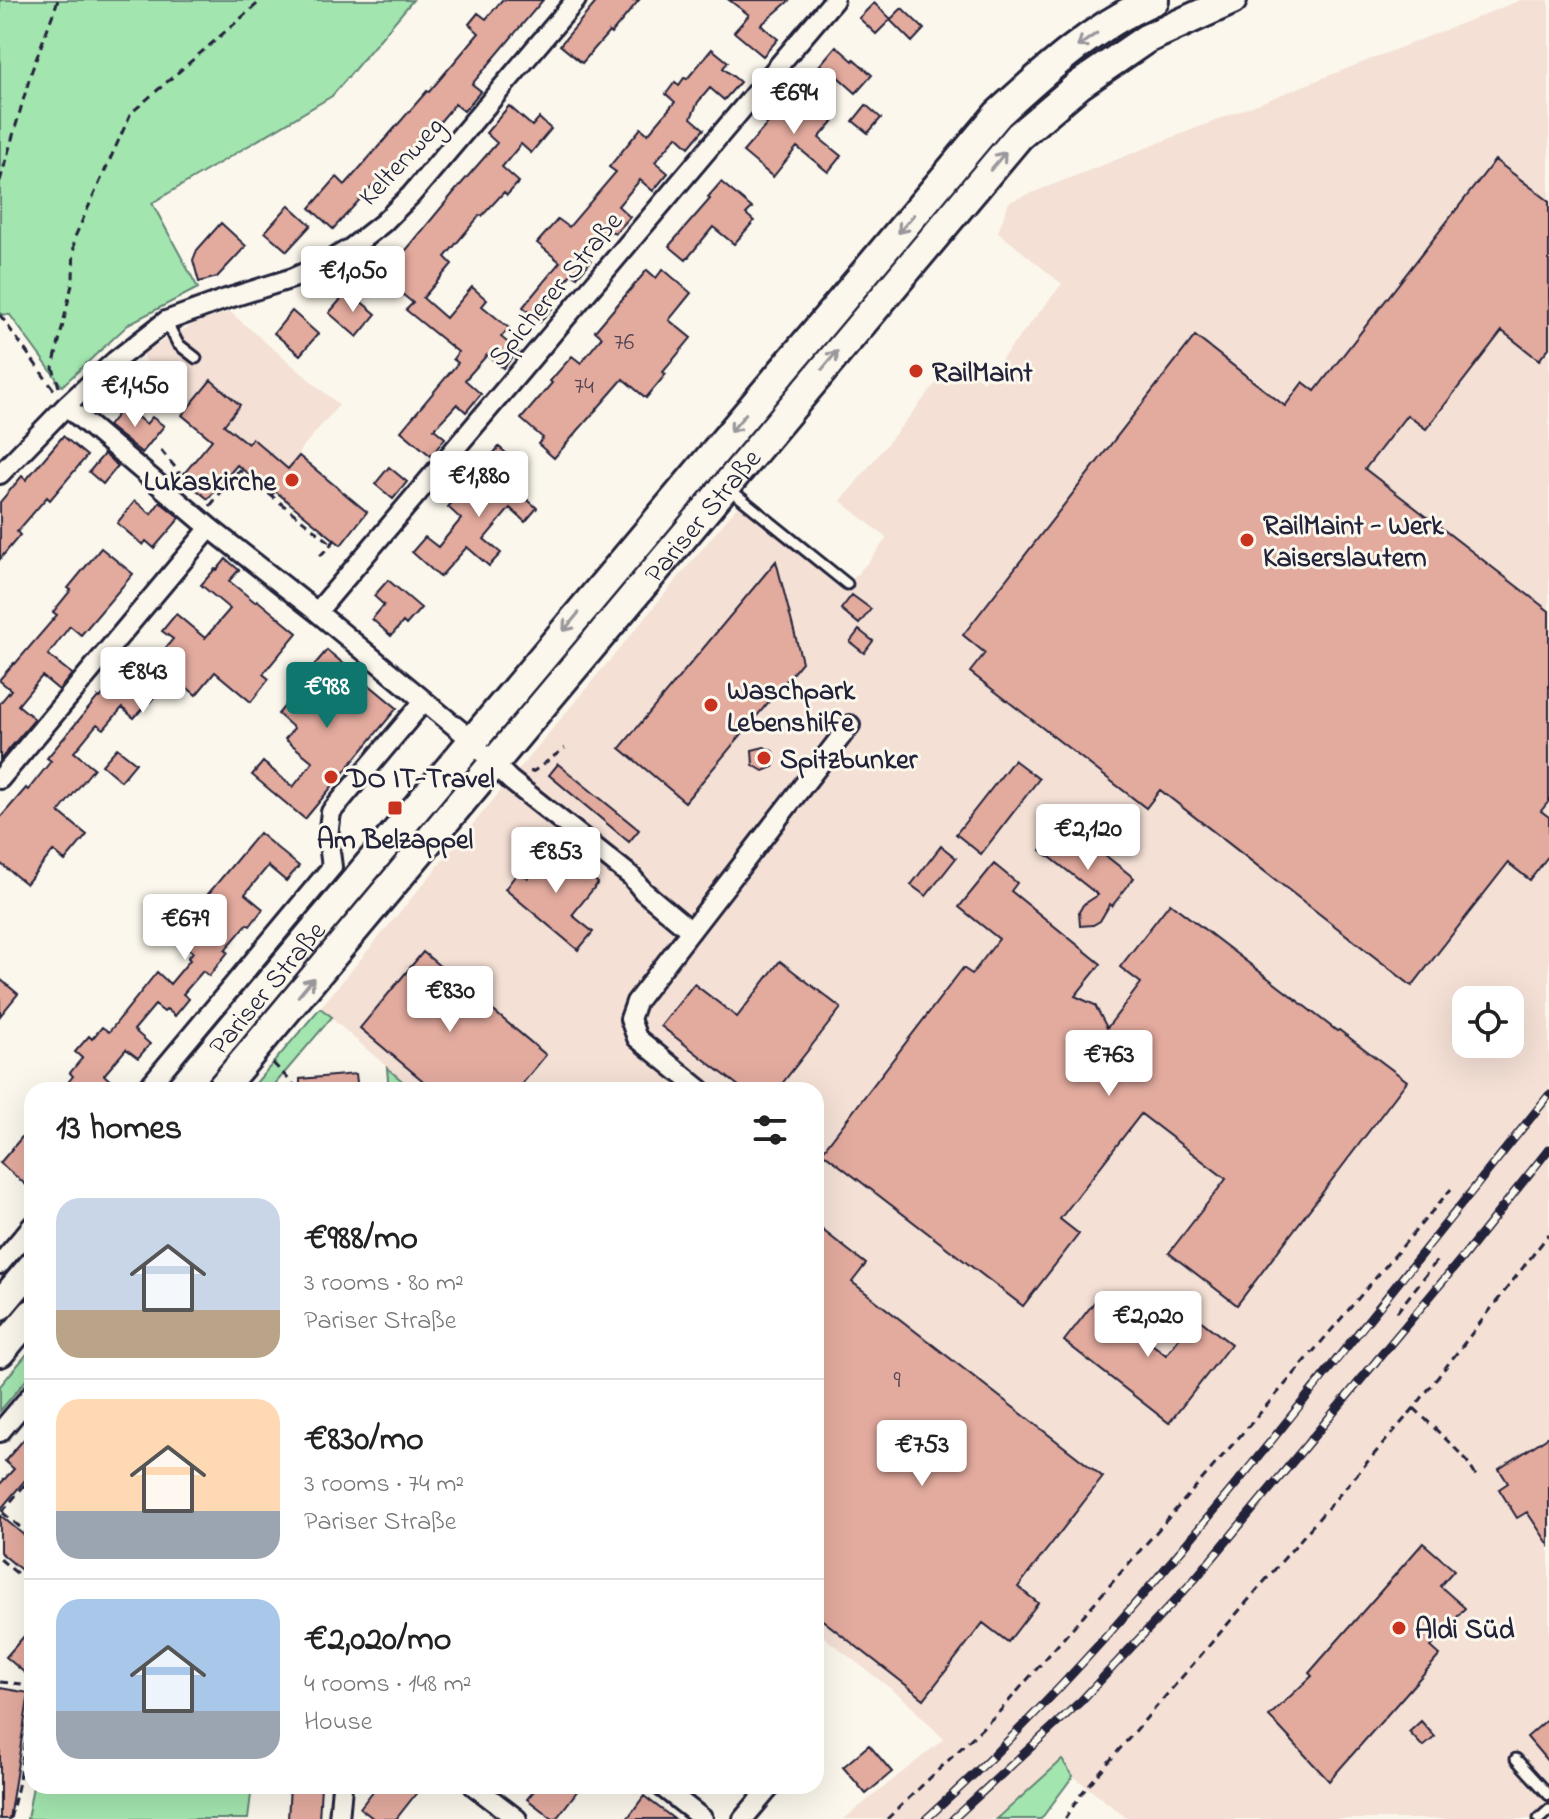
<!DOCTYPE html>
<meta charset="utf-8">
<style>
:root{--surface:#fff;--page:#f2f2f2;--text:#222;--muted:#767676;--line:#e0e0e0;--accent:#0f766e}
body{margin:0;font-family:"Indie Flower",sans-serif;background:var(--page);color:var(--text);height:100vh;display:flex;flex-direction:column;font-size:30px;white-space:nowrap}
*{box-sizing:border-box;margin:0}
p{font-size:26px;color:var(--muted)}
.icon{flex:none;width:44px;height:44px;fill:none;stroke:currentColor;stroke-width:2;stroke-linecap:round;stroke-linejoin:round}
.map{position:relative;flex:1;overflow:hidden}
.side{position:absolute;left:24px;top:1082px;width:800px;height:712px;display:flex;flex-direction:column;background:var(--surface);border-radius:24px;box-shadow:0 8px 32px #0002}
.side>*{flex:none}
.fabs{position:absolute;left:1452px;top:986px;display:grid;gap:16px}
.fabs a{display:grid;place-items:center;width:72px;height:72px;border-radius:16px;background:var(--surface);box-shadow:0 8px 32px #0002;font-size:40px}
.price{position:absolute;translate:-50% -68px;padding:0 18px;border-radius:8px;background:#fff;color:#222;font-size:26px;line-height:52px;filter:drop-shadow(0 2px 4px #0008)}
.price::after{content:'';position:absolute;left:50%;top:48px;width:24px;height:18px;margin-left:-12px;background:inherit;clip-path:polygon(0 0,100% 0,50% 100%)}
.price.active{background:var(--accent);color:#fff}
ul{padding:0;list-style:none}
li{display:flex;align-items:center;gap:24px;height:200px;padding:0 32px}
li+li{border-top:2px solid var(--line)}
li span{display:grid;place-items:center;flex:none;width:224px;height:160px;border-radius:24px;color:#555}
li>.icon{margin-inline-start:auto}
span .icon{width:96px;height:96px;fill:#fffc;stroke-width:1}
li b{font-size:34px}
h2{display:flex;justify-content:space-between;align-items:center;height:96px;padding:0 32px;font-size:34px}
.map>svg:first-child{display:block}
</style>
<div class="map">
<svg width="1549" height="1819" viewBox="0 0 1549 1819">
<rect width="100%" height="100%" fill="#fbf7ec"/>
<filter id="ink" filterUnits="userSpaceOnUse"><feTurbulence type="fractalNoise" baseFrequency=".0125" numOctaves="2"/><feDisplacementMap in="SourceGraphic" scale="16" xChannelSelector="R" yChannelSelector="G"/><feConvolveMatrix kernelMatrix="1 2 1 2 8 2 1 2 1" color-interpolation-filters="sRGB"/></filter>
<g filter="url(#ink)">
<path fill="#f4e0d5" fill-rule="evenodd" d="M 1521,0 L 1549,0 L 1549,1819 L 1128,1819 L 1073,1776 L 1062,1760 L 997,1819 L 844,1819 L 944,1739 L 904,1699 L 816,1631 L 816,1090 L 578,1090 L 566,1080 L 558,1090 L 413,1090 L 320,1008 L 743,500 L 848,584 L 870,560 L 887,538 L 841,501 L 955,360 L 983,382 L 1062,284 L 998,232 L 1009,202 ZM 1466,1000 L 1510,1000 L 1510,1044 L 1466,1044 Z
M 230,312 L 339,405 L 300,450 L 299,456 L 288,469 L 252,439 L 248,444 L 239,437 L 237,465 L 208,499 L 181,477 L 212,439 L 182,415 L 141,353 L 196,323 Z"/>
<path fill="#a3e5af" stroke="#628475" stroke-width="2" d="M 0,0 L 413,0 L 332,96 L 152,203 L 198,288 L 130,323 L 62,386 L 10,315 L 0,314 Z
M 320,1008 L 332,1017 L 270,1090 L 250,1090 Z
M 387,1068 L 413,1090 L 389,1090 Z
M 32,1348 L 32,1373 L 0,1411 L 0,1386 Z
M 1062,1760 L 1073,1776 L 1041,1819 L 997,1819 Z
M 33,1786 L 252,1786 L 248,1819 L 27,1819 Z"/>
<path fill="#e3aa9e" stroke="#22223b" stroke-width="2" d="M 502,0 L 543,0 L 472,84 L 481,91 L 464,111 L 455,104 L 423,142 L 419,138 L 378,189 L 373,185 L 333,229 L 310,208 L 337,177 L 345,185 L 427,91 L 429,92 L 479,33 L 469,24 L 478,13 L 486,19 Z
M 598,0 L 639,0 L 611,34 L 609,32 L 582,63 L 560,45 Z
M 729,0 L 790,0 L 761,25 L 778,39 L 763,56 L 734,32 L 749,15 Z
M 874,3 L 891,19 L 876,34 L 859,18 Z
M 902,8 L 924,29 L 912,42 L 890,20 Z
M 836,46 L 853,61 L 854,59 L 872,75 L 856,93 L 838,77 L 835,81 L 819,66 Z
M 712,49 L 728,62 L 723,68 L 740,82 L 724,100 L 710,88 L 698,102 L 691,118 L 704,129 L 689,147 L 677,136 L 655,162 L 668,173 L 653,191 L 640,180 L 618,206 L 630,217 L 615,234 L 611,231 L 588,258 L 591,261 L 577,277 L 572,273 L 549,300 L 555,305 L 540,322 L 523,307 L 560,262 L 537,243 L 558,219 L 569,227 L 616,172 L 609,167 L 641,128 L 648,134 L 675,102 L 666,94 L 675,82 L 679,85 L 684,78 L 687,79 Z
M 794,93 L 810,107 L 817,99 L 838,116 L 819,138 L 841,156 L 828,172 L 797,147 L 773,177 L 743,152 Z
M 866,105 L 881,118 L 868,133 L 853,121 Z
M 509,106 L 532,126 L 539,118 L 551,129 L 531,153 L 521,144 L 502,167 L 519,182 L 507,195 L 504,192 L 482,216 L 480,215 L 445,257 L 452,264 L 423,298 L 446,318 L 472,287 L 487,300 L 482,306 L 509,328 L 501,337 L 518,351 L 503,368 L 487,355 L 465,380 L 481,394 L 466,412 L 457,404 L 434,429 L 445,438 L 431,456 L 401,431 L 458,363 L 453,359 L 458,352 L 406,310 L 413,303 L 383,278 L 455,191 L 497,143 L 486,133 Z
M 1495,160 L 1549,201 L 1549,348 L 1539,360 L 1502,331 L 1426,429 L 1407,415 L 1365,469 L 1549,611 L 1549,801 L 1541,811 L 1549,817 L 1549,855 L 1530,880 L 1508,863 L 1412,986 L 1160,790 L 1146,808 L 970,672 L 985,653 L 963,635 L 1195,336 L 1285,406 L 1303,382 L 1315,391 Z
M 721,182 L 752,208 L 746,214 L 754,221 L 734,244 L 713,227 L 686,260 L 669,246 L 710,199 L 708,197 Z
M 289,205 L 311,225 L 287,251 L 265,232 Z
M 221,223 L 246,246 L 217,277 L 199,282 L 193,260 L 197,250 Z
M 663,269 L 691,293 L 669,320 L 691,338 L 663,372 L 666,374 L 646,398 L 623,379 L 554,458 L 538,444 L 543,438 L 521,419 L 552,383 L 550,381 L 572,356 L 581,363 L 602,337 L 595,331 L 647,270 L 656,278 Z
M 348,291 L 376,314 L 357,337 L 329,313 Z
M 292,311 L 318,334 L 300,355 L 274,333 Z
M 211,380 L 240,405 L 224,425 L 248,444 L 252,438 L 288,469 L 299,456 L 367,512 L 341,545 L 275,491 L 273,494 L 237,465 L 208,499 L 181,477 L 212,440 L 182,415 Z
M 124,406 L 146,424 L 152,417 L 164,426 L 142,453 L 108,426 Z
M 63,436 L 87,456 L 50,500 L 47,497 L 17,532 L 20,535 L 0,559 L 0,502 L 22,476 L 26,480 Z
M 499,447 L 526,470 L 513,487 L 537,508 L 525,522 L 510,508 L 484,539 L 501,553 L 489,566 L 467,547 L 440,577 L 412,552 L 425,537 L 438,547 L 461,519 L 448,507 L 462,491 L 479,506 L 503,478 L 485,463 Z
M 104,454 L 118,466 L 103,484 L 89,472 Z
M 389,467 L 407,482 L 393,499 L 375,484 Z
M 135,501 L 151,514 L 160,502 L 180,518 L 154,548 L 146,541 L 143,545 L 117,523 Z
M 101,548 L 133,574 L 81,635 L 70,626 L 48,655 L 72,674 L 59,690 L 42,676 L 18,705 L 35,719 L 0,760 L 0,703 L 11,690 L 0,681 L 0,679 L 14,663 L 15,664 L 57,615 L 53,612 L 71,590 L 68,588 Z
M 226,559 L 239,570 L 229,581 L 255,602 L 257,600 L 297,633 L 263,674 L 269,679 L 251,702 L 215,672 L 196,695 L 172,675 L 150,702 L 149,701 L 134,718 L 122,708 L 104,729 L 97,724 L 74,752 L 94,768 L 59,812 L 87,835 L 65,861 L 53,851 L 26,884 L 0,863 L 0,818 L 26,788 L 28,790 L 51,761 L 47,758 L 98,697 L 100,698 L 112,684 L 116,687 L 139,658 L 150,667 L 173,639 L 162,631 L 176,614 L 205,638 L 230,609 L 201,585 L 215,569 L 217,570 Z
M 776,561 L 802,662 L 685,802 L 620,748 Z
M 388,580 L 421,608 L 406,625 L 403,622 L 391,636 L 372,619 L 384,605 L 374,596 Z
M 852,595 L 871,609 L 859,624 L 841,609 Z
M 859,630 L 873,641 L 864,653 L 850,642 Z
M 327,650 L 397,708 L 305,819 L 252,775 L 263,762 L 293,787 L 313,762 L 285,739 L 294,728 L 278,714 L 307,680 L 304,677 Z
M 764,747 L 774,752 L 776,760 L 773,767 L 763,771 L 753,765 L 752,750 Z
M 117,748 L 136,763 L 121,781 L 102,765 Z
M 1014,760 L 1039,779 L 981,854 L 956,834 Z
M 558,764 L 639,830 L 629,842 L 549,775 Z
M 1063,822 L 1134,878 L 1112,906 L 1110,904 L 1100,921 L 1093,925 L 1080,926 L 1079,912 L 1083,905 L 1098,895 L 1041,850 Z
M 259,833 L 299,866 L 286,881 L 268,866 L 245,894 L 263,909 L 250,926 L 247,924 L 225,950 L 228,952 L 209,976 L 203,971 L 183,994 L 189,999 L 175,1016 L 167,1009 L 164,1012 L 155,1005 L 134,1030 L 150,1044 L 138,1058 L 126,1049 L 104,1075 L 121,1090 L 62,1090 L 73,1076 L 70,1073 L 82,1058 L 75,1052 L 89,1036 L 92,1039 L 102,1027 L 109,1032 L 157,972 L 170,984 L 190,960 L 188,958 L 193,952 L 176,938 L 201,908 L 198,906 Z
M 941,846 L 956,858 L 926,896 L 911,885 Z
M 554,847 L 598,883 L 572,915 L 593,932 L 578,950 L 505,889 L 519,871 L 528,878 Z
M 994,864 L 1017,883 L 1011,891 L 1101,964 L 1075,996 L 1095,1005 L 1107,1028 L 1141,983 L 1120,967 L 1170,903 L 1337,1031 L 1339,1030 L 1407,1081 L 1237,1305 L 1169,1253 L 1226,1179 L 1141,1114 L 1060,1219 L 1079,1234 L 1023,1306 L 822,1152 L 963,968 L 972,974 L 999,939 L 959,907 Z
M 423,952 L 546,1055 L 517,1090 L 434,1090 L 360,1028 Z
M 780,961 L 841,1008 L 777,1090 L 744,1090 L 661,1026 L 694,984 L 737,1017 Z
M 0,979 L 18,994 L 0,1016 Z
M 356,1074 L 358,1090 L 300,1090 L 300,1079 Z
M 32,1125 L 32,1190 L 0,1163 Z
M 816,1225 L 866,1264 L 852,1282 L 1103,1477 L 1018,1587 L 1038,1603 L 1008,1642 L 983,1623 L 924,1699 L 816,1615 Z
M 1096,1300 L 1166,1355 L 1196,1317 L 1231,1344 L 1169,1423 L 1064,1341 Z
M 32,1430 L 32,1472 L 0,1510 L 0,1484 L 14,1469 L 5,1461 Z
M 1549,1436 L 1549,1545 L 1527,1512 L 1517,1518 L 1499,1489 L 1508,1483 L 1499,1469 Z
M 0,1515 L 32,1542 L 32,1579 L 0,1552 Z
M 1423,1543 L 1454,1570 L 1440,1586 L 1465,1608 L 1431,1647 L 1440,1655 L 1329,1781 L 1269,1716 L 1312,1676 L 1309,1673 Z
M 32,1627 L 32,1679 L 6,1657 Z
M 0,1688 L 29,1693 L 9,1819 L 0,1819 Z
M 1549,1718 L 1549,1763 L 1527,1737 Z
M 1421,1721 L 1435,1737 L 1423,1747 L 1409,1732 Z
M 869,1745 L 892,1772 L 866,1794 L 843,1767 Z
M 290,1786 L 321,1786 L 319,1819 L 288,1819 Z
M 377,1786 L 422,1786 L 396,1819 L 374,1819 L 360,1808 Z
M 538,1786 L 581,1786 L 556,1819 L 553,1819 L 527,1799 Z
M 644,1796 L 674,1819 L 627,1819 Z"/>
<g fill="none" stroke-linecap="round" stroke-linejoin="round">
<g stroke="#22223b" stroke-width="15">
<path id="service" d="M 166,321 L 178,344 L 196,358
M 727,487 L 847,584
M 1516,1759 L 1549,1795
M 1539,1819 L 1549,1810"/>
</g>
<g stroke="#22223b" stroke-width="24">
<path id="minor" d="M 66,406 L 210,528 L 317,612 L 462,732 L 510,780 L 631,876 L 643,891 L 691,931
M 0,474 L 66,406 L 115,361 L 166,321 L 226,299 L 293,278 L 322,265 L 351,248 L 383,223 L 411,195 L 576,0
M 317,612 L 834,0
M 0,779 L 210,528
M 146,1090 L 332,867 L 328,836 L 331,812 L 424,701
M 701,1090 L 637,1038 L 630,1019 L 636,1002 L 850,725
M 0,1264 L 32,1226
M 0,1432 L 32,1394
M 474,1786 L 517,1819
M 661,1786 L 703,1819
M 339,1819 L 342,1786
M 743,1819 L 771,1786"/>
</g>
<g stroke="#22223b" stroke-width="34">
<g id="primary">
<path id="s1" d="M 180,1090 L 998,114 C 1046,70 1094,26 1154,0"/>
<path id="s2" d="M 220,1090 L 1019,136 L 1079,85 L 1146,39 L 1232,0"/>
<path d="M 0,1305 L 32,1267"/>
<path d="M 0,1352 L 32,1314"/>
</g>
</g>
<path stroke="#22223b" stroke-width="3" stroke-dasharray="8 6" stroke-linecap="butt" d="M 0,181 L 31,73 L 58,0
M 0,315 L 54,390
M 59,387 L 53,368 L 73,280 L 74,239 L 131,113 L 262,0
M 161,450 L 179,472 L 176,476
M 210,506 L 239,470 L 331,543
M 320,556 L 335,540
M 530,772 L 534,771 L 565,748
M 273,1063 L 297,1088 L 296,1090
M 1397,1312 L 1439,1258
M 1414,1408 L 1465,1458 L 1476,1476
M 2,1512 L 32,1476
M 3,1513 L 32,1537
M 0,1559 L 32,1586
M 0,1682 L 32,1685
M 10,1819 L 18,1786 L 32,1697
M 887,1819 L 1000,1711 L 1295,1373 L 1451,1189
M 1065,1819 L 1081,1794 L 1414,1408 L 1549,1234"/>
<use href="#service" stroke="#fbf7ec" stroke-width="9"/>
<use href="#minor" stroke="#fbf7ec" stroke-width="18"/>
<use href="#primary" stroke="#fbf7ec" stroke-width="28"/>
<g stroke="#22223b" stroke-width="9">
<path id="rail" d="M 926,1819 C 1057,1701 1169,1567 1280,1430 C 1370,1319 1459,1207 1549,1095
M 953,1819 L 1081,1701 L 1195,1579 L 1462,1258 L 1549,1149"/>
</g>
<use href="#rail" stroke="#fbf7ec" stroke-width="6" stroke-dasharray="18" stroke-linecap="butt"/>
</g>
<defs><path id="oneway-shaft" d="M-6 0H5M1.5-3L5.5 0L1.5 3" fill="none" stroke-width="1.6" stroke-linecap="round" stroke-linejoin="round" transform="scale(2)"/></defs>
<g stroke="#99979c">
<use href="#oneway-shaft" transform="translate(1087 40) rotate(145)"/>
<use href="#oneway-shaft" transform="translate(998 161) rotate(-50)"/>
<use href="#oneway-shaft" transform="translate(906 224) rotate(130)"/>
<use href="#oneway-shaft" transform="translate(830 360) rotate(-50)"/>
<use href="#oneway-shaft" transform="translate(738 423) rotate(130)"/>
<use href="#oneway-shaft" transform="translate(571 622) rotate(130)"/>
<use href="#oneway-shaft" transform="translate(306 987) rotate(-50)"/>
</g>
</g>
<g fill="#c8321e" stroke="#fbf7ec" stroke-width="3">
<circle cx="916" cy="371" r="8"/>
<circle cx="292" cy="480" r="8"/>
<circle cx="1247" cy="540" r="8"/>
<circle cx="711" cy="705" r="8"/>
<circle cx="764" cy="758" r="8"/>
<circle cx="331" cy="777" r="8"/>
<rect x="387" y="800" width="16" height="16" rx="4"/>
<circle cx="1399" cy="1628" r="8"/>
</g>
<g text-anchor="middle" stroke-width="6" stroke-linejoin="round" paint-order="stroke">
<g font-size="24" fill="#524454">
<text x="624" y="349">76</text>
<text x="584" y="393">74</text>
<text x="897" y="1387">9</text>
</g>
<g font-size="28" fill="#22223b" stroke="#fbf7ec">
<text transform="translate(400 160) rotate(-47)" y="10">Keltenweg</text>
<text transform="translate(554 288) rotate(-50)" y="10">Spicherer Straße</text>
<text dy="10" stroke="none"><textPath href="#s2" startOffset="750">Pariser Straße</textPath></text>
<text dy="10" stroke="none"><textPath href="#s1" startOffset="134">Pariser Straße</textPath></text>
</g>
<g font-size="28" font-weight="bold" fill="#22223b" stroke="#fbf7ec" text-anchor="start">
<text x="932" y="381">RailMaint</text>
<text x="276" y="490" text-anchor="end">Lukaskirche</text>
<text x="1263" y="534">RailMaint - Werk<tspan x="1263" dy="32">Kaiserslautern</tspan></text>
<text x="727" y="699">Waschpark<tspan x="727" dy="32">Lebenshilfe</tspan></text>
<text x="780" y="768">Spitzbunker</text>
<text x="347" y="787">DO IT-Travel</text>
<text x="395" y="848" text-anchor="middle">Am Belzappel</text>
<text x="1415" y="1638">Aldi Süd</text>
</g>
</g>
</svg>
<div class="fabs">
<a><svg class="icon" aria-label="locate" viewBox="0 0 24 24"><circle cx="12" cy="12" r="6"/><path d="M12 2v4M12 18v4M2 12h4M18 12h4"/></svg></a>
</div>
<b class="price" style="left:794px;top:136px">€694</b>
<b class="price" style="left:353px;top:314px">€1,050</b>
<b class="price" style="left:135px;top:429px">€1,450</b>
<b class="price" style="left:479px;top:519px">€1,880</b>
<b class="price" style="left:143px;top:715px">€843</b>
<b class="price active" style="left:327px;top:730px">€988</b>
<b class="price" style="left:1088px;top:872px">€2,120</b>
<b class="price" style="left:556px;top:895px">€853</b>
<b class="price" style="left:185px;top:962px">€679</b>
<b class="price" style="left:450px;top:1034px">€830</b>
<b class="price" style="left:1109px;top:1098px">€763</b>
<b class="price" style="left:1148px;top:1359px">€2,020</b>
<b class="price" style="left:922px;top:1488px">€753</b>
<section class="side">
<h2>13 homes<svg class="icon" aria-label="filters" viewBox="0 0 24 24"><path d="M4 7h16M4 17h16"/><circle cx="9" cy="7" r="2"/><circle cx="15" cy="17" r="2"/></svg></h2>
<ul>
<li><span style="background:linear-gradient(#c9d6e8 70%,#b9a48a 0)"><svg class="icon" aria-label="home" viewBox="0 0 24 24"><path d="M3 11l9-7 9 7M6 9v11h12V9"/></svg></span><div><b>€988/mo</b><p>3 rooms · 80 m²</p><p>Pariser Straße</p></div></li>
<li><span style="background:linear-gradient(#ffd9b3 70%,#9aa5b1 0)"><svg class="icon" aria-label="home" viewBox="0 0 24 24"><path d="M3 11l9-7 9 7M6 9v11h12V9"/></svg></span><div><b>€830/mo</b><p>3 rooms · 74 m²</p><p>Pariser Straße</p></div></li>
<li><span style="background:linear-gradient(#a9c7e8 70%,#9aa5b1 0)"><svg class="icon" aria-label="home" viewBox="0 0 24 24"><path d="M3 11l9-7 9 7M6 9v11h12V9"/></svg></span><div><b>€2,020/mo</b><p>4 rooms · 148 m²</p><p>House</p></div></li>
</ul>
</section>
</div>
